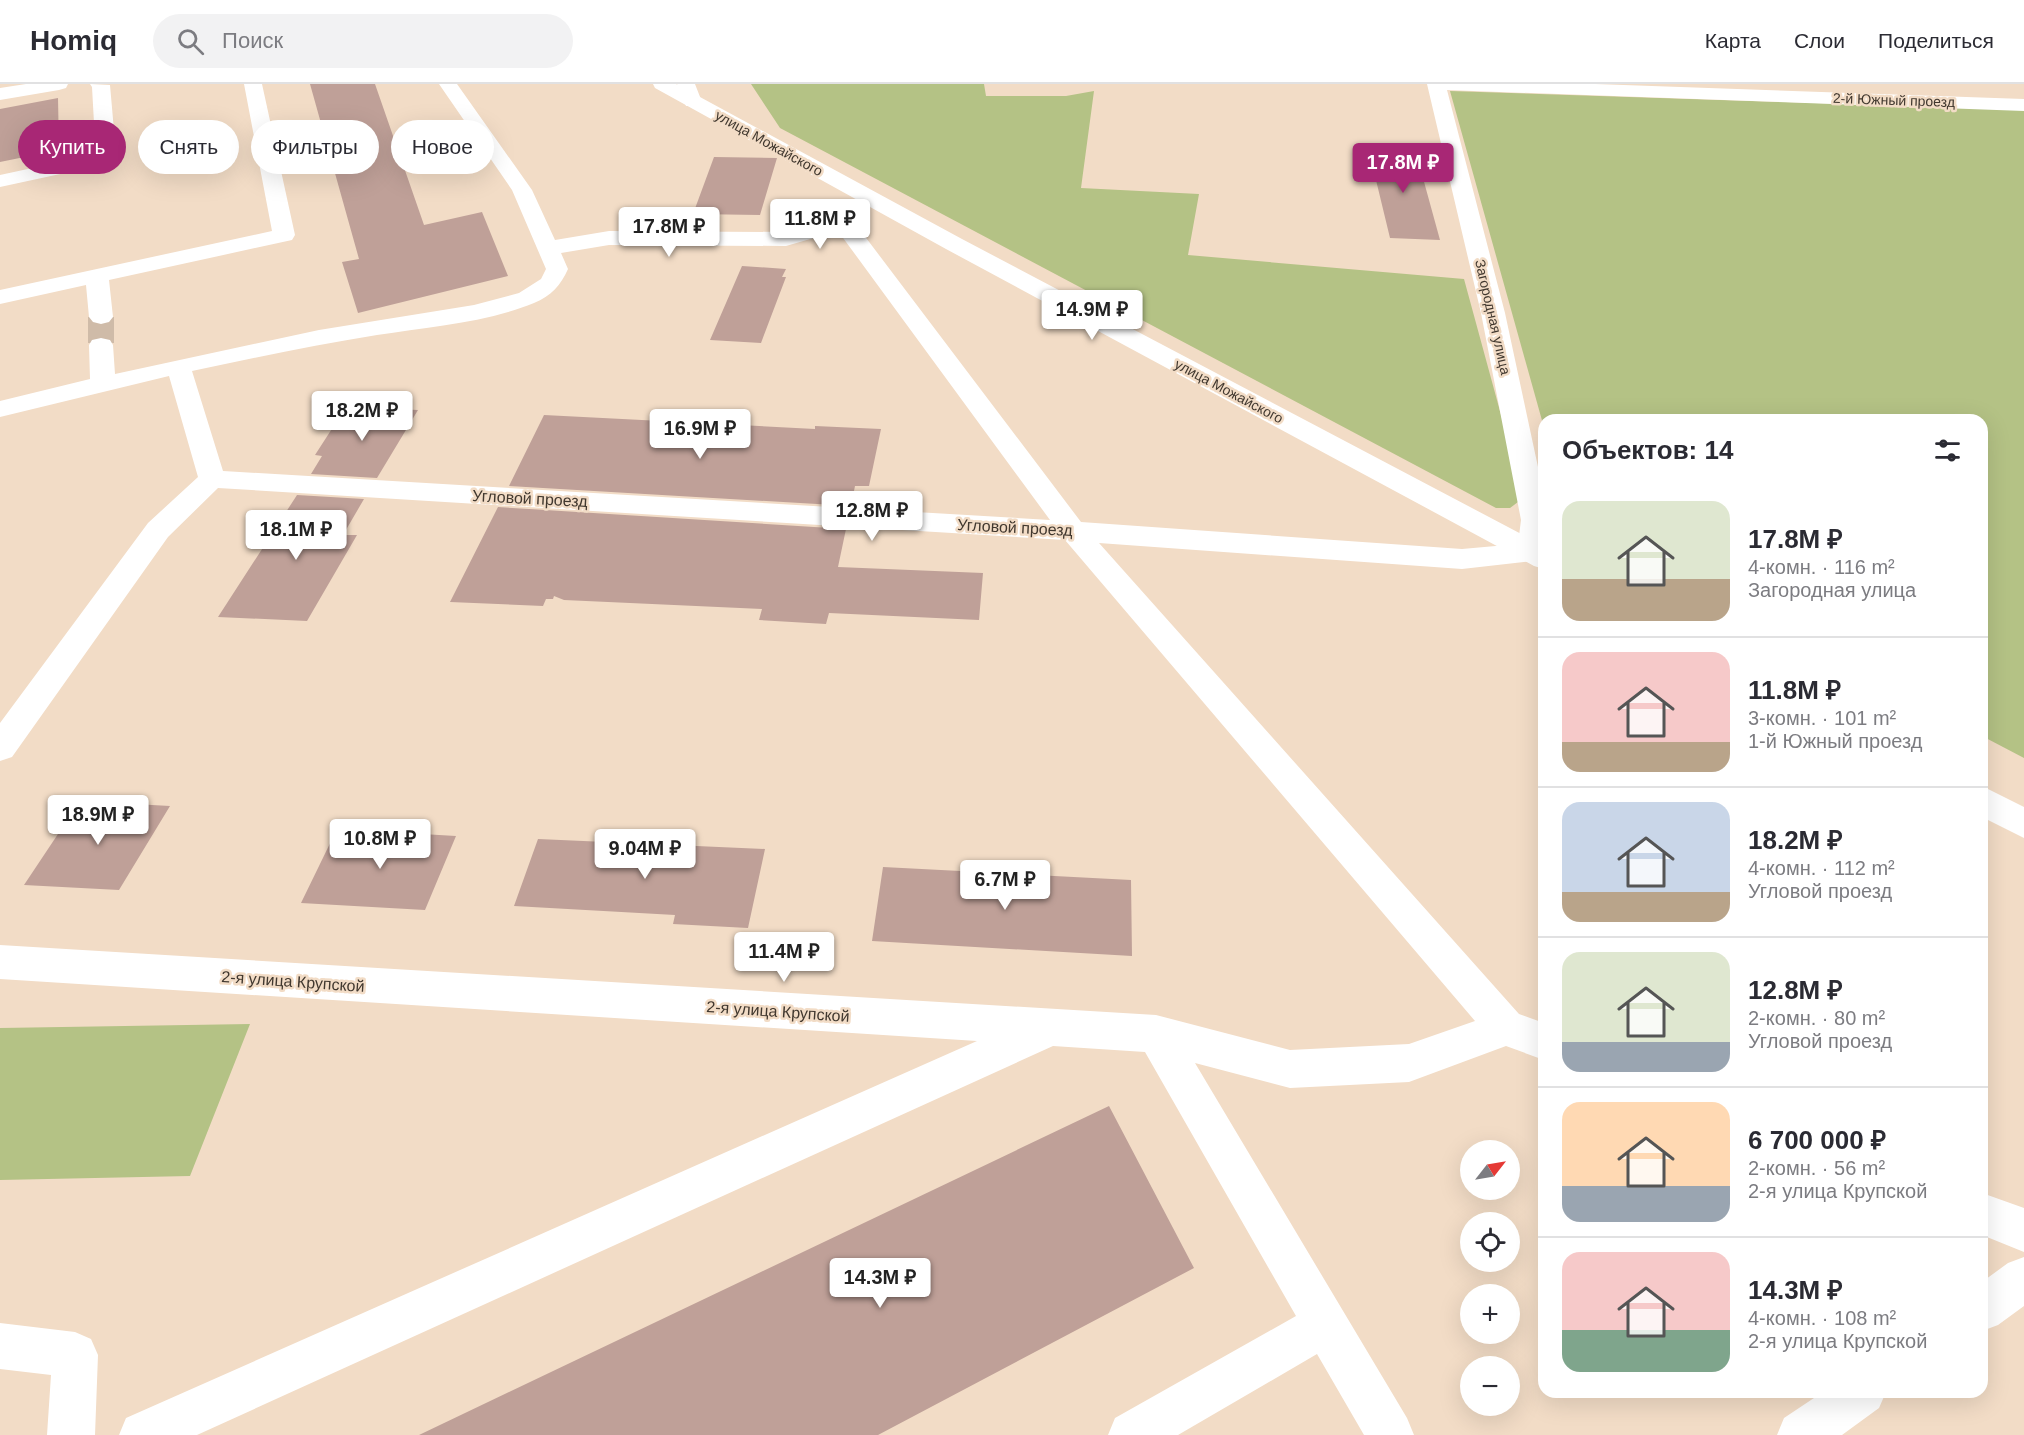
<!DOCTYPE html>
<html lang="ru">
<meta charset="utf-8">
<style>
:root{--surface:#fff;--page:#f2f2f3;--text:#2b2b33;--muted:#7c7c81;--line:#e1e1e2;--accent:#a82775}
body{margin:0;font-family:Helvetica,sans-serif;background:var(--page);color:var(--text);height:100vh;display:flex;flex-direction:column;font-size:22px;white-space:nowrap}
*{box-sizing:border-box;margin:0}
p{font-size:20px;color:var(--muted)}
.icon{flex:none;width:33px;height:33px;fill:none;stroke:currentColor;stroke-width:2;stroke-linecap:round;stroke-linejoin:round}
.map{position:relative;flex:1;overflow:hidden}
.side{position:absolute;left:1538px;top:330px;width:450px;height:984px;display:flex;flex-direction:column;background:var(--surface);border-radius:18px;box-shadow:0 6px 24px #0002}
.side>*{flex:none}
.guide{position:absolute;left:18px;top:36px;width:570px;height:54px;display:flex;gap:12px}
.needle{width:39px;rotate:59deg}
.tools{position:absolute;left:1460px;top:1056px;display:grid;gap:12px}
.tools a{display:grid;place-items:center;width:60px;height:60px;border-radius:50%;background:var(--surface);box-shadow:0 6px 24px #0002;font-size:30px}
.price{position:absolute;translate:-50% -51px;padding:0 14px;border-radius:6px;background:#fff;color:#222;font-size:20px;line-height:39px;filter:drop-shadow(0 2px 3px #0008)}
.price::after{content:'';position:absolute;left:50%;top:36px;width:18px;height:14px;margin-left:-9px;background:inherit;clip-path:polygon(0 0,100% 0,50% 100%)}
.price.active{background:var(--accent);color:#fff}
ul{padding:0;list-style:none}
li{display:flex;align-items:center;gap:18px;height:150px;padding:0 24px}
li+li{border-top:2px solid var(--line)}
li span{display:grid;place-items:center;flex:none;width:168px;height:120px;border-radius:18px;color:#555}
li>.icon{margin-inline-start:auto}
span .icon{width:72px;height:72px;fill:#fffc;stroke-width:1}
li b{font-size:26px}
h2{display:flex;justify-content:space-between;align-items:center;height:72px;padding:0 24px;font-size:26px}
.tag{padding:0 21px;border-radius:27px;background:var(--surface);box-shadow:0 6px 24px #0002;font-size:21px;line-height:54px}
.tag.active{background:var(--accent);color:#fff}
header{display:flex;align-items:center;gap:36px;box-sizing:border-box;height:84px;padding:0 30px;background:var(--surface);border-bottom:2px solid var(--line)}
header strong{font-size:28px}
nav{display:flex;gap:33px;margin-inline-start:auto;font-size:21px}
.search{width:420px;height:54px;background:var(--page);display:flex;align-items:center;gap:15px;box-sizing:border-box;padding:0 21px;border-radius:33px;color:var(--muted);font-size:22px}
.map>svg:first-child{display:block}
</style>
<header>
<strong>Homiq</strong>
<div class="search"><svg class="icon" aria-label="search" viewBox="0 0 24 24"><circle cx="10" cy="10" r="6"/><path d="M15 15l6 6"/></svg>Поиск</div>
<nav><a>Карта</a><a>Слои</a><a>Поделиться</a></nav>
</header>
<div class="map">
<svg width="2024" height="1351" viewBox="0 0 2024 1351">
<rect width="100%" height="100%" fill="#f2dcc6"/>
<path fill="#b4c285" d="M 751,0 L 984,0 L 986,12 L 1066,12 L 1094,7 L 1081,104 L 1199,110 L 1188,171 L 1464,195 L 1519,397 L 1518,418 L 1510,424 L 1496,424 L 780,44 Z
M 1450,7 L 2024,26 L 2024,674 L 1982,652 L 1982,336 L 1544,336 L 1543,340 Z
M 250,940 L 190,1092 L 0,1096 L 0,944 Z"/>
<path fill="#bfa098" d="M 310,0 L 375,0 L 424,141 L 482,128 L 508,192 L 358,229 L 342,178 L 359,175 Z
M 58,14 L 59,66 L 0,78 L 0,25 Z
M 1368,63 L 1415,65 L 1440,156 L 1390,154 Z
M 714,73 L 777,74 L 760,131 L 693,130 Z
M 742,182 L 786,185 L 782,193 L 786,193 L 761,259 L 710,256 Z
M 346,323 L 418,326 L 377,394 L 311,390 L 322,372 L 315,371 Z
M 544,331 L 815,345 L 815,342 L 881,345 L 869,402 L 855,402 L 851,422 L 509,402 Z
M 297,411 L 364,415 L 343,451 L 357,451 L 307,537 L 218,533 Z
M 498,423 L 846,445 L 838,483 L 983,489 L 979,536 L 829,529 L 826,540 L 759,536 L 762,525 L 564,516 L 554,512 L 553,515 L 546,515 L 543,522 L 450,518 Z
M 80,717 L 170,722 L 119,806 L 24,801 Z
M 337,745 L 456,752 L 425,826 L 301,819 Z
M 538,755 L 765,765 L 748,844 L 673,840 L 675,831 L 514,822 Z
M 883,783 L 1131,796 L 1132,872 L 872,857 Z
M 1109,1022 L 1194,1184 L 878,1351 L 419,1351 Z"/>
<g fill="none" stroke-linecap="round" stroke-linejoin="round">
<path stroke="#cfbba8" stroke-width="26" stroke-dasharray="26 14" stroke-linecap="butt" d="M 101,233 L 101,261"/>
<path fill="#fff" fill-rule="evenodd" d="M 26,0 L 68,0 L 66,4 L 59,6 L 0,16 L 0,4 Z
M 90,0 L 110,1 L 115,58 L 112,62 L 88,84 L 0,103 L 0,91 L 74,75 L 95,57 L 92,3 Z
M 244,0 L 262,0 L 295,151 L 292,156 L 109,196 L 113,233 L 109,238 L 101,240 L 93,238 L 89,233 L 86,201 L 0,220 L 0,206 L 272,147 Z
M 439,0 L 457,0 L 532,106 L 555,156 L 609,147 L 785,148 L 843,133 L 851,134 L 1081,438 L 1462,465 L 1518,460 L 1521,436 L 1481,229 L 1427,0 L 1595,0 L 2024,15 L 2024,27 L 1447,6 L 1505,229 L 1544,411 L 1544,472 L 1541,476 L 1462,485 L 1099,459 L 1519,930 L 1544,939 L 1544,976 L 1506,962 L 1409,998 L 1290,1004 L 1195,979 L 1407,1334 L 1414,1351 L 1364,1351 L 1317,1270 L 1178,1351 L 1108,1351 L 1115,1334 L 1296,1232 L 1145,968 L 1053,962 L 197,1351 L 119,1351 L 126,1334 L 977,957 L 0,895 L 0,861 L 1156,931 L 1290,966 L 1409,960 L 1475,937 L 1065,456 L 218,404 L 168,453 L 12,673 L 0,677 L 0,639 L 148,439 L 198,393 L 169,292 L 0,333 L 0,317 L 90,295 L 89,261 L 92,256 L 101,254 L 110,256 L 113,261 L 115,290 L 319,246 L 474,221 L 519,209 L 541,195 L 546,185 L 512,106 ZM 838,147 L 1050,436 L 223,387 L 192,287 C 253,274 315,261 377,251 C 428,243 485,239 534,219 C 551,212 561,201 568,185 L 561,169 L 609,161 L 786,162 Z
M 677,0 L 695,0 L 702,18 L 700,22 L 686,22 Z
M 1982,1109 L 2024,1124 L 2024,1168 L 1982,1151 Z
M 0,1239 L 75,1248 L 91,1255 L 98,1271 L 95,1351 L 47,1351 L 51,1291 L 0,1285 Z"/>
<path fill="#fff" fill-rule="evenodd" d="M 653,0 L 676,0 L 962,155 L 1544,462 L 1544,485 L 1534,482 L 946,165 L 655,4 Z
M 1982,702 L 2024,723 L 2024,754 L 1982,733 Z
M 2024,1173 L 2024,1222 L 1998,1241 L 1982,1247 L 1982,1198 L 2008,1179 Z
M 1823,1308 L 1886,1308 L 1879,1324 L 1842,1351 L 1777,1351 L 1784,1334 Z"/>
</g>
<g text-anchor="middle" stroke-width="5" stroke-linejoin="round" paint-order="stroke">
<g font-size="14" fill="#41382f" stroke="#f2dcc6">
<text transform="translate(1894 16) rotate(2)" y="5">2-й Южный проезд</text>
<text transform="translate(769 59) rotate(29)" y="5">улица Можайского</text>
<text transform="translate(1493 233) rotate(77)" y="5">Загородная улица</text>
<text transform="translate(1229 307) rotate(28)" y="5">улица Можайского</text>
</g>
<g font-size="16" fill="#41382f" stroke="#f2dcc6">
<text transform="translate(530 414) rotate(3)" y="6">Угловой проезд</text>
<text transform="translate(1015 443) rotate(3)" y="6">Угловой проезд</text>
<text transform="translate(293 897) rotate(4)" y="6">2-я улица Крупской</text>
<text transform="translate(778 927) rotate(4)" y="6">2-я улица Крупской</text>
</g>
</g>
</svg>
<div class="tools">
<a><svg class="needle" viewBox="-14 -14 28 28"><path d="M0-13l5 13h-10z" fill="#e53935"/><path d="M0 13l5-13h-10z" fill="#7c7c81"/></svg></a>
<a><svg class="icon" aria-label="locate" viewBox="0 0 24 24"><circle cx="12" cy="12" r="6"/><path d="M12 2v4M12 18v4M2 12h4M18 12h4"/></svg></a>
<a>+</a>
<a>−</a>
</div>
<b class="price active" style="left:1403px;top:110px">17.8M ₽</b>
<b class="price" style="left:820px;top:166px">11.8M ₽</b>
<b class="price" style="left:669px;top:174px">17.8M ₽</b>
<b class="price" style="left:1092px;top:257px">14.9M ₽</b>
<b class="price" style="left:362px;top:358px">18.2M ₽</b>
<b class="price" style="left:700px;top:376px">16.9M ₽</b>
<b class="price" style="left:872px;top:458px">12.8M ₽</b>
<b class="price" style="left:296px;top:477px">18.1M ₽</b>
<b class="price" style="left:98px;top:762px">18.9M ₽</b>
<b class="price" style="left:380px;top:786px">10.8M ₽</b>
<b class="price" style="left:645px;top:796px">9.04M ₽</b>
<b class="price" style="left:1005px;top:827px">6.7M ₽</b>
<b class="price" style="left:784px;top:899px">11.4M ₽</b>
<b class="price" style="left:880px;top:1225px">14.3M ₽</b>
<div class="guide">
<a class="tag active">Купить</a>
<a class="tag">Снять</a>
<a class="tag">Фильтры</a>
<a class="tag">Новое</a>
</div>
<section class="side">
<h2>Объектов: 14<svg class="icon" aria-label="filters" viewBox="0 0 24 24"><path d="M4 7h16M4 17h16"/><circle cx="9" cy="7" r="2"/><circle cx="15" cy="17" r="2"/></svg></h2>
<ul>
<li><span style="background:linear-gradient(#dfe7d0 65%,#b9a48a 0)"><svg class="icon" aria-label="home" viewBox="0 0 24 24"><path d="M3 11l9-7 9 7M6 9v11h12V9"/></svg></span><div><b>17.8M ₽</b><p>4-комн. · 116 m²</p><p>Загородная улица</p></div></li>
<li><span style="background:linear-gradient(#f6c9c9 75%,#b9a48a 0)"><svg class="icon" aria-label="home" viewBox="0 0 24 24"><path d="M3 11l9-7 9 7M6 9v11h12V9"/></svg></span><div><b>11.8M ₽</b><p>3-комн. · 101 m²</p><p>1-й Южный проезд</p></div></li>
<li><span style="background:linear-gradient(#c9d6e8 75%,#b9a48a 0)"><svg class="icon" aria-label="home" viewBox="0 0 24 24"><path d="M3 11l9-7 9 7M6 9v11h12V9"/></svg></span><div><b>18.2M ₽</b><p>4-комн. · 112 m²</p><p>Угловой проезд</p></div></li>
<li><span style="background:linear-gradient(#dfe7d0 75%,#9aa5b1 0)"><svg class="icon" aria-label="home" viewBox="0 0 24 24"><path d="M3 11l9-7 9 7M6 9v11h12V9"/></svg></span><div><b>12.8M ₽</b><p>2-комн. · 80 m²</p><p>Угловой проезд</p></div></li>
<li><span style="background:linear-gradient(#ffd9b3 70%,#9aa5b1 0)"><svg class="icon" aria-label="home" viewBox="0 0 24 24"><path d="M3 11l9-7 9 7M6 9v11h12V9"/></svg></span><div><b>6 700 000 ₽</b><p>2-комн. · 56 m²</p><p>2-я улица Крупской</p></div></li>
<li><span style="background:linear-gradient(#f6c9c9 65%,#7fa58c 0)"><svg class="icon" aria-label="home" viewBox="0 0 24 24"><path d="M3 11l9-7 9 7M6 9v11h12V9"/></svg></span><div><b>14.3M ₽</b><p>4-комн. · 108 m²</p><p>2-я улица Крупской</p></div></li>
</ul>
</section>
</div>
